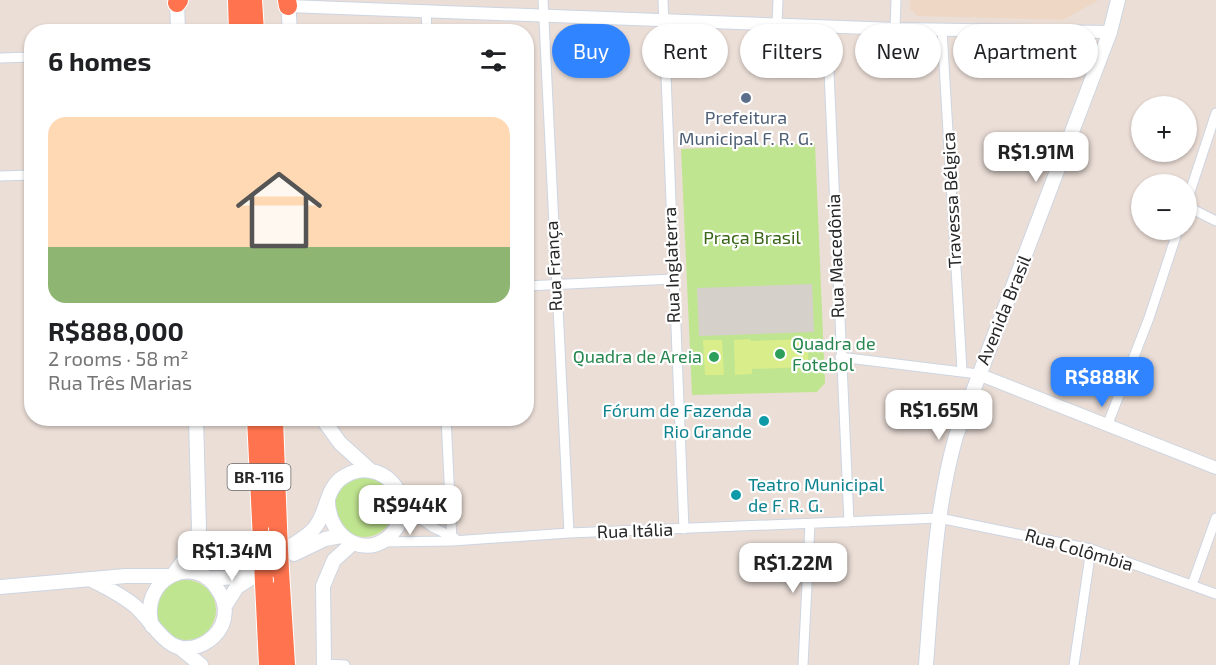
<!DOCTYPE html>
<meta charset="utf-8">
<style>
:root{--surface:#fff;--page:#f6f6f6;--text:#202124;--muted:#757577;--line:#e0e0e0;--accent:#3084ff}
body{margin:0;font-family:"Exo 2",sans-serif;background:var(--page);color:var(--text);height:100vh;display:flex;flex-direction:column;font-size:22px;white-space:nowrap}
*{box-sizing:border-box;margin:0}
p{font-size:20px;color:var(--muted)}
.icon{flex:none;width:33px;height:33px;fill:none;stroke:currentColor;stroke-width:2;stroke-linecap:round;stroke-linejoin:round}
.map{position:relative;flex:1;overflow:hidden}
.details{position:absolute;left:24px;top:24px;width:510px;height:402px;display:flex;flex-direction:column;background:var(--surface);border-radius:24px;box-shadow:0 2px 4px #0004}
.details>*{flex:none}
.hud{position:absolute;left:552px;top:24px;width:570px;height:54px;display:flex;gap:12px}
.buttons{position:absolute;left:1131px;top:96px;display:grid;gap:12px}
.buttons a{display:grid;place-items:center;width:66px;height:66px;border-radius:50%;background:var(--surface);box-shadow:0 2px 4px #0004;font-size:30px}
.price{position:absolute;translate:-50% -51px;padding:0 14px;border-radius:12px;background:#fff;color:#222;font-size:20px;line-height:39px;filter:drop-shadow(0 2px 3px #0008)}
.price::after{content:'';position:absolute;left:50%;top:36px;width:18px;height:14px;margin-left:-9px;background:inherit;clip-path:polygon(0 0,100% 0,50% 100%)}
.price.current{background:var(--accent);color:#fff}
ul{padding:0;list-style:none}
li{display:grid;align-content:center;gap:12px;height:318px;padding:0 24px}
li+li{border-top:2px solid var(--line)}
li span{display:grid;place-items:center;height:186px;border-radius:18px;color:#555}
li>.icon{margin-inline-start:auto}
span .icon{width:108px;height:108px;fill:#fffc;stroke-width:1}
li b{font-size:26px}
h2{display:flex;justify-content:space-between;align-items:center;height:72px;padding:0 24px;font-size:26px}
.pill{padding:0 21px;border-radius:27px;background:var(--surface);box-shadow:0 2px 4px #0004;font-size:21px;line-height:54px}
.pill.current{background:var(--accent);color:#fff}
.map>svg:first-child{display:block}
</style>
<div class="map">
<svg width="1216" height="665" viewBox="0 0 1216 665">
<rect width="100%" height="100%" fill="#ebded7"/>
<path fill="#eed8c5" d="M 910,0 L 1099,0 L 1063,20 L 917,16 L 910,9 Z"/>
<path fill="#c0e590" d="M 815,143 L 825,383 L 817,392 L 692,395 L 681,149 Z
M334 507a30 30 0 1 1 60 0a30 30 0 1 1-60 0Z
M156 610a30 30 0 1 1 60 0a30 30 0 1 1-60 0Z"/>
<path fill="#d9ed8b" d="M 750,339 L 751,341 L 808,339 L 808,367 L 752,369 L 752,374 L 735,375 L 734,340 Z
M 703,340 L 722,340 L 724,375 L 705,375 Z"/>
<path fill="#d6d0ca" d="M 812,284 L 814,332 L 699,336 L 697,288 Z"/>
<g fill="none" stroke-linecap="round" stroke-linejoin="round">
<g stroke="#cdd5e1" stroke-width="11">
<path id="minor" d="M 543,0 L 569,533
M 663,0 L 684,529
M 426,10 L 427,32
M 777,24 L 778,0
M 827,26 L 849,522
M 895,29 L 896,0
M 942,30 L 962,370
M 0,58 L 32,57
M 0,176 L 32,175
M 1186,204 L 1216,113
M 1186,206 L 1216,221
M 526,286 L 673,279
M 840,357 L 978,374
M 446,418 L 452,541
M 1107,426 L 1149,318 L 1178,230
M 403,506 L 434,528 L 455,538
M 381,542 L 452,541 L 569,533 L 939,518 L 1091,549 L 1216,594
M 1192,585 L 1216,518
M 324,664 L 345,665
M 803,665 L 810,524
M 1074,665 L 1091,549"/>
</g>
<g stroke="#cdd5e1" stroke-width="14">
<path id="tertiary" d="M 288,6 L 895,29 L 1110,32
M 978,374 L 1216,468"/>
</g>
<g stroke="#cdd5e1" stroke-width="16">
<path id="secondary" d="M 177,0 L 178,32
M 288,0 L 290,32
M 322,418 L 340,443 L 370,470
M 294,554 L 325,539 L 341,536
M 173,575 L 195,545 L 199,529 L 196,418
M 207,578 C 215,578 223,579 230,577 C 247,572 307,540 316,526 C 328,510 326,486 345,476 C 378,456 417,493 397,527 C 374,564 327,542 328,499
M 92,580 C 107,588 122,595 135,606 C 156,624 168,661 203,644 C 211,640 218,633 222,625 C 227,613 225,600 218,590 C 195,551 138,579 152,626
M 0,587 L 126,576 L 170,576
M 225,606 L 237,587 L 259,573
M 179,647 L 201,665
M 324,665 L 323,586 L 334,560 L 353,543
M 926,665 C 932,588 935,510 956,436 L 1110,32 L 1118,0"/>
</g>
<g stroke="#fff" stroke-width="20">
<path id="motorway" d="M 237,0 L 238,32
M 253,0 L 255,32
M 287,0 L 288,6
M 177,3 L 179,0
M 256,418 L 263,561
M 274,418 L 278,527
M 280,571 L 286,665
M 264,583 L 268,665"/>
</g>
<use href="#minor" stroke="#fff" stroke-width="9"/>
<use href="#tertiary" stroke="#fff" stroke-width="12"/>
<use href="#secondary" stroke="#fff" stroke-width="14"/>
<use href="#motorway" stroke="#ff744e" stroke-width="18"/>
<g stroke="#fff" stroke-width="20" stroke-linecap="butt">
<path id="motorway-bridge" d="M 278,527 L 280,571
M 263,561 L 264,583"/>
</g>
<use href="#motorway-bridge" stroke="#ff744e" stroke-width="18"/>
</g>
<circle fill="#5c6f8a" stroke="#fff" stroke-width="2" cx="746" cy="98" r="6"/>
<g fill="#2e9e5b" stroke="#fff" stroke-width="2">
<circle cx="780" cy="354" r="6"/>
<circle cx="714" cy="357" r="6"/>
</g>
<g fill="#0f9aa8" stroke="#fff" stroke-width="2">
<circle cx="764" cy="421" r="6"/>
<circle cx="736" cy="495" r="6"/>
</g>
<g text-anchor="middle" stroke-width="4.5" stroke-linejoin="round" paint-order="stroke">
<rect fill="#fff" stroke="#686868" stroke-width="1.5" x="227.5" y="464" width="63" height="26" rx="4.5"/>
<g font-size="16" font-weight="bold" fill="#272727">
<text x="259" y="483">BR-116</text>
</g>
<g font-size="18" fill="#4e5e75" stroke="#fff">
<text x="746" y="124">Prefeitura<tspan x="746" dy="21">Municipal F. R. G.</tspan></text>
</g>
<g font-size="18" fill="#272727" stroke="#fff">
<text transform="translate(952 200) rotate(-93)" y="6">Travessa Bélgica</text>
<text transform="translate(836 256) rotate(-92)" y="6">Rua Macedônia</text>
<text transform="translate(672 265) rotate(-92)" y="6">Rua Inglaterra</text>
<text transform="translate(554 266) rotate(-93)" y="6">Rua França</text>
<text transform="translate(1004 310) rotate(-68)" y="6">Avenida Brasil</text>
<text transform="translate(635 531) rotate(-2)" y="6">Rua Itália</text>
<text transform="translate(1079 550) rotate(16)" y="6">Rua Colômbia</text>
</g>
<g font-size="18" fill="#386516" stroke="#fff">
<text x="752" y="244">Praça Brasil</text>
</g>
<g font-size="18" fill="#27864d" stroke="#fff" text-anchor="start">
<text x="792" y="350">Quadra de<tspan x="792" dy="21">Fotebol</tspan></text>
<text x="702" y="363" text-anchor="end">Quadra de Areia</text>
</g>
<g font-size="18" fill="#0d838f" stroke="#fff" text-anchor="end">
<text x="752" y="417">Fórum de Fazenda<tspan x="752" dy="21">Rio Grande</tspan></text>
<text x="748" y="491" text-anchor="start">Teatro Municipal<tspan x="748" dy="21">de F. R. G.</tspan></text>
</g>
</g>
</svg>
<div class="buttons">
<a>+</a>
<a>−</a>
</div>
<b class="price" style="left:1036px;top:183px">R$1.91M</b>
<b class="price current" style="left:1102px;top:408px">R$888K</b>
<b class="price" style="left:939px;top:441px">R$1.65M</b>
<b class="price" style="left:410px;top:536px">R$944K</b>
<b class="price" style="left:232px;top:582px">R$1.34M</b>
<b class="price" style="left:793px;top:594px">R$1.22M</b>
<div class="hud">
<a class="pill current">Buy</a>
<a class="pill">Rent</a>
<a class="pill">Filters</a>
<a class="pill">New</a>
<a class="pill">Apartment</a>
</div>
<section class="details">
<h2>6 homes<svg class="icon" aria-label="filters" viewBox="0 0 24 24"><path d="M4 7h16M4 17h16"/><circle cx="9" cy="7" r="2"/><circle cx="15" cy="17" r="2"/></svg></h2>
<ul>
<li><span style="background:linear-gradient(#ffd9b3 70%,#8fb573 0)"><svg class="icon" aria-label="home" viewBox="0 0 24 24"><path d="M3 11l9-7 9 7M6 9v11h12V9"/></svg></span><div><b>R$888,000</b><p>2 rooms · 58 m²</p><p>Rua Três Marias</p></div></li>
</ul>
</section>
</div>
